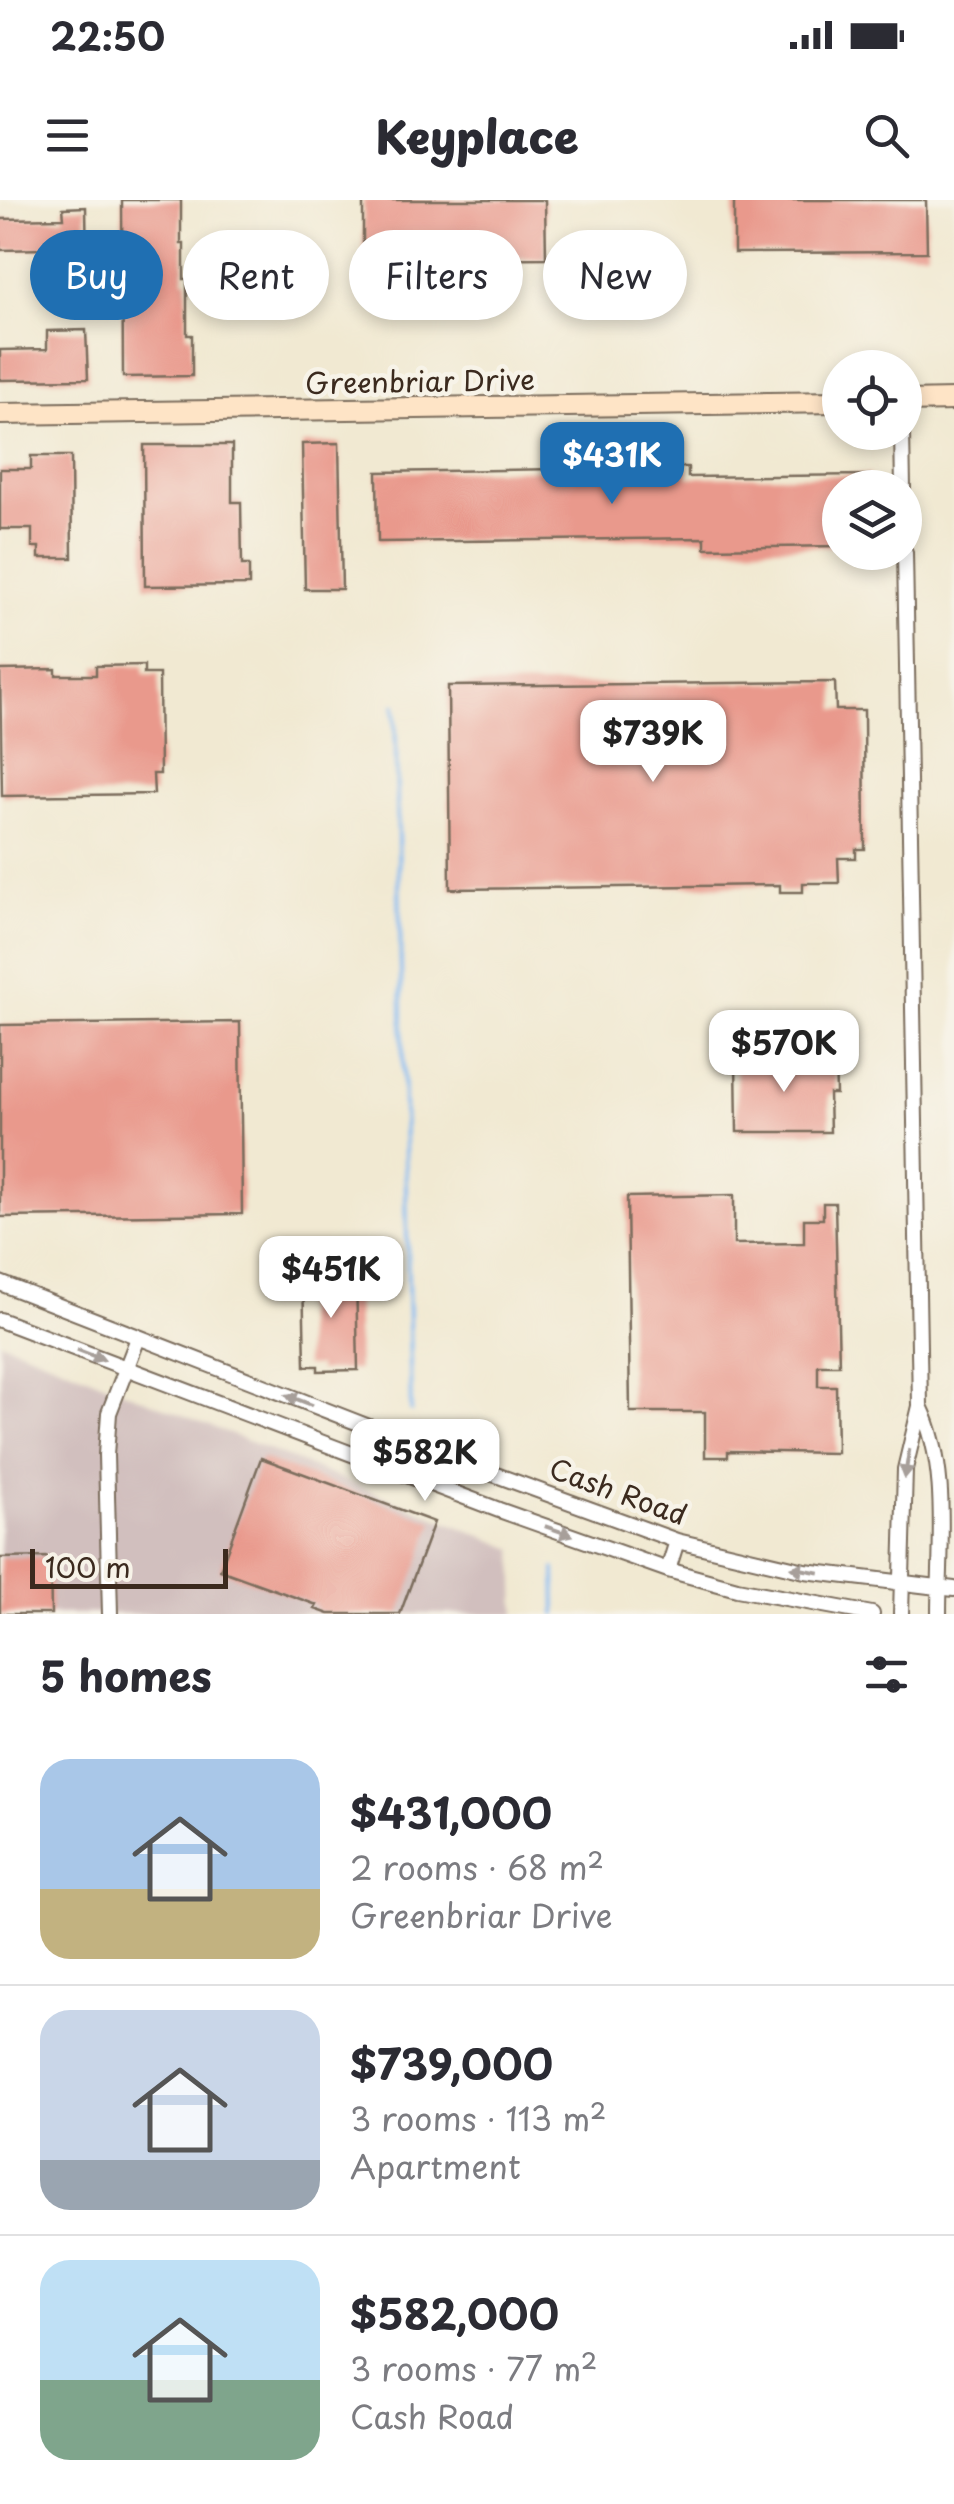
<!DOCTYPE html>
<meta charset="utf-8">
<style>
:root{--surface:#fff;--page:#f7f7f7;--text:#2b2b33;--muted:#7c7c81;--line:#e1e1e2;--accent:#1f6fb2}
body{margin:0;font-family:"Playpen Sans",sans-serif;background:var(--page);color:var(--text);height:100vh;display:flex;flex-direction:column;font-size:38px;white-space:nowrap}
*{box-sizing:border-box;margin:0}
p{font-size:32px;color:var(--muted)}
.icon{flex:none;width:55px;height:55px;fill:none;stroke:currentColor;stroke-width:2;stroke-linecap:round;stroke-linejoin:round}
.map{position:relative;height:1414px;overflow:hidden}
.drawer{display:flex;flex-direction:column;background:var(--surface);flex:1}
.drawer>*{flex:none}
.banner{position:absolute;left:30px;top:30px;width:895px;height:90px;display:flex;gap:20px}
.tools{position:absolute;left:822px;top:150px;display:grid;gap:20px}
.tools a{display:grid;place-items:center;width:100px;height:100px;border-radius:50%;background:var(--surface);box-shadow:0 5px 15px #0003;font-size:50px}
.scale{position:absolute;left:30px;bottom:25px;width:198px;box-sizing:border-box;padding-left:10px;border:5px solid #3b2a1e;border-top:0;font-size:28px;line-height:35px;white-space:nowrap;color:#3b2a1e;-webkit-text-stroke:8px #f7f3e8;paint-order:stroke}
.price{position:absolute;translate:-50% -85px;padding:0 22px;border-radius:20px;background:#fff;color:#222;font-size:32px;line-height:65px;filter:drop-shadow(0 2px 5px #0008)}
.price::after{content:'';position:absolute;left:50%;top:60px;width:30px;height:22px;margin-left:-15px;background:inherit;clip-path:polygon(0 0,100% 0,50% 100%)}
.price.selected{background:var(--accent);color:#fff}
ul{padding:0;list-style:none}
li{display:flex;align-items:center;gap:30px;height:250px;padding:0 40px}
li+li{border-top:2px solid var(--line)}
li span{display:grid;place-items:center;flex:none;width:280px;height:200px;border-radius:30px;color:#555}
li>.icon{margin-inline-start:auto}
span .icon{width:120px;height:120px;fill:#fffc;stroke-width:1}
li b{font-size:42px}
h2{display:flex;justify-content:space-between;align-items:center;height:120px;padding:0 40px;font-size:42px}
.tag{padding:0 35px;border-radius:45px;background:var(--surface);box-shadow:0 5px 15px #0003;font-size:35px;line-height:90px}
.tag.selected{background:var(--accent);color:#fff}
.status{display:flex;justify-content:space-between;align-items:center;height:70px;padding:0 50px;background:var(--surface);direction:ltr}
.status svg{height:28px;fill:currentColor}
header{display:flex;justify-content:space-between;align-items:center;height:130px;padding:0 40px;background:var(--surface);font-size:45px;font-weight:800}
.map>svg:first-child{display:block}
</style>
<div class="status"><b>22:50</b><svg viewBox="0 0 49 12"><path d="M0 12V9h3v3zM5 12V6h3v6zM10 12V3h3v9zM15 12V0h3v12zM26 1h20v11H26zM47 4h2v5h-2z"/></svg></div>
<header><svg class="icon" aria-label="menu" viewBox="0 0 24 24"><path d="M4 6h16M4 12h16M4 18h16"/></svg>Keyplace<svg class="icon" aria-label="search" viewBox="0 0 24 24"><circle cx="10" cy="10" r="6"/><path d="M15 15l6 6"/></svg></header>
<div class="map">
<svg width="954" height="1414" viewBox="0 0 954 1414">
<rect width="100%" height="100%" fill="#f7f3e8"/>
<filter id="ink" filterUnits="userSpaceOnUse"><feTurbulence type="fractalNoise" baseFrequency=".01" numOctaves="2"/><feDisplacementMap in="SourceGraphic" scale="20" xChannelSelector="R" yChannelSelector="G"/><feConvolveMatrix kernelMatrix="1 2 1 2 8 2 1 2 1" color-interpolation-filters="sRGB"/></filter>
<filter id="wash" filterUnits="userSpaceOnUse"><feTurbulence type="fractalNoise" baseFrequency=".0048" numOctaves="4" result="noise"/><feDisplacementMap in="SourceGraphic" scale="40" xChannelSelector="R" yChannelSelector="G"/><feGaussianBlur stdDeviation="2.25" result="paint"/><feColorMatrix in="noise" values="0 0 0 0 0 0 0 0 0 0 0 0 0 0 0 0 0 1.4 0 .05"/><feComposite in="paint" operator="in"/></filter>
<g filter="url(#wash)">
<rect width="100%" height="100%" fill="#f1e9d2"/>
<path fill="#d1bfbe" d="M 0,1141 L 514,1349 L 516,1414 L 0,1414 Z"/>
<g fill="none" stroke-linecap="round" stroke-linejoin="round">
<path stroke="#82baf2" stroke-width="4" d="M 395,505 L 411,1211
M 555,1369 L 556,1414"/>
</g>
<g id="blocks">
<path fill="#e9998c" d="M 122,0 L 181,0 L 181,44 L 184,44 L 184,79 L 187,79 L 187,135 L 192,135 L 192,176 L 123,177 Z
M 363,0 L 545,0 L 546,58 L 363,60 Z
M 734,0 L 926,0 L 927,52 L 734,53 Z
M 86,7 L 87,66 L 46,67 L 46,49 L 0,50 L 0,19 L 64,18 L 63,8 Z
M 86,130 L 88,179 L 0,180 L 0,150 L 47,149 L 47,131 Z
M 339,243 L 342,389 L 305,389 L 302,244 Z
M 144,245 L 232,245 L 232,302 L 241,302 L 242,365 L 249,365 L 249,385 L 145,386 Z
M 31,256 L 71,256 L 72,358 L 39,358 L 39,347 L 32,347 L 32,329 L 0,329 L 0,269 L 31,269 Z
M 688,267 L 688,277 L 870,275 L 870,288 L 840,288 L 840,346 L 705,348 L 705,338 L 378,342 L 377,272 Z
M 144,465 L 144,474 L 159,474 L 160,574 L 153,574 L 154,594 L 2,596 L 0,470 L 56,469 L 56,475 L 96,475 L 96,466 Z
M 835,482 L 836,510 L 864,510 L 865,649 L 856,649 L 856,658 L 838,658 L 839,683 L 803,683 L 803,692 L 780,692 L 780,685 L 450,689 L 448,486 Z
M 240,822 L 242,1014 L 0,1017 L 0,825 Z
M 736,859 L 835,859 L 836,894 L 829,894 L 830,932 L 737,932 Z
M 734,995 L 734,1044 L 804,1043 L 804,1019 L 823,1019 L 823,1003 L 835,1003 L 839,1165 L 818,1165 L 818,1186 L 836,1186 L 837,1253 L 728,1251 L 728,1257 L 705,1257 L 705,1212 L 630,1212 L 627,997 Z
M 356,1073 L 358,1170 L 318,1171 L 318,1166 L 305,1166 L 303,1074 Z
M 261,1258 L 434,1322 L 400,1414 L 329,1414 L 315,1409 L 317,1405 L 220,1370 Z
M 50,1357 L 51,1414 L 0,1414 L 0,1358 Z"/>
</g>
</g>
<g filter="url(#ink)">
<use href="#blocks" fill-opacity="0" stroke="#7b6d5d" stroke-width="2.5"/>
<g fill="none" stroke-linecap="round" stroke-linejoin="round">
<g stroke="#7b6d5d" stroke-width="18">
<path id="street" d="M 902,232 L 903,288
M 0,1083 L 433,1252 L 677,1341 L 805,1371 L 954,1389
M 0,1120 L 499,1310 L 668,1370 L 737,1389 L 872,1414
M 920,1206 C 950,1267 939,1348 939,1414
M 422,1279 L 433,1252
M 668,1370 L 677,1341
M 110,1414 L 106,1255 L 109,1213 L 138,1138
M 901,1414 L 905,1269 L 920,1206 L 905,352"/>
</g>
<g stroke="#7b6d5d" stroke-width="24">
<path id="secondary" d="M 905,201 L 954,200
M 0,214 L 840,202"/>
</g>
<use href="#street" stroke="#fff" stroke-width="14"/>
<use href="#secondary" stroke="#fee4c6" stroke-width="20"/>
</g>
<defs><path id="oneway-solid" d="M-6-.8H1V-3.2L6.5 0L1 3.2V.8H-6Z" transform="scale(2.5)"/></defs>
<g fill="#a79f9a">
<use href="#oneway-solid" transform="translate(91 1155) rotate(21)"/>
<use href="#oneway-solid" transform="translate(299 1200) rotate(-159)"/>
<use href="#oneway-solid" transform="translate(907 1264) rotate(99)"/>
<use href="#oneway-solid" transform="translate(559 1331) rotate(19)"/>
<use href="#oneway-solid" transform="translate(805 1370) rotate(-170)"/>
</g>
</g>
<g text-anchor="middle" stroke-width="9" stroke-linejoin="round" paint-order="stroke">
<g font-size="28" fill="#3b2a1e" stroke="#f7f3e8">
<text transform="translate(420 182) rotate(-1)" y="10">Greenbriar Drive</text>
<text transform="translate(618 1292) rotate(20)" y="10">Cash Road</text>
</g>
</g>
</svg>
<div class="tools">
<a><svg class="icon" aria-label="locate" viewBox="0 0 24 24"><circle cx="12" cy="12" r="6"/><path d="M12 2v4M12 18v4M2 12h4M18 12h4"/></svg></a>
<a><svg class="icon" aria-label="layers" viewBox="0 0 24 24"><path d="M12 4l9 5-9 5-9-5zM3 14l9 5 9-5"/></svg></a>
</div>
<div class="scale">100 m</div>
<b class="price selected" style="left:612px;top:307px">$431K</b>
<b class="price" style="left:653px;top:585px">$739K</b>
<b class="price" style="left:784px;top:895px">$570K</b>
<b class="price" style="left:331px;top:1121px">$451K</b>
<b class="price" style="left:425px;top:1304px">$582K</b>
<div class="banner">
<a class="tag selected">Buy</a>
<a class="tag">Rent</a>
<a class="tag">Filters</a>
<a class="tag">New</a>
</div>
</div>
<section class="drawer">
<h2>5 homes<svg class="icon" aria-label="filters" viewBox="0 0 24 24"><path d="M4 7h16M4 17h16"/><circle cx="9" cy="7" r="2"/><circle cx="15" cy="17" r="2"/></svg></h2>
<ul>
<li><span style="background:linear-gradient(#a9c7e8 65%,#c2b280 0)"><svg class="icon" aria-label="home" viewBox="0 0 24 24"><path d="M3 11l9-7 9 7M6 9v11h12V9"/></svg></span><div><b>$431,000</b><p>2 rooms · 68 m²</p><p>Greenbriar Drive</p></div></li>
<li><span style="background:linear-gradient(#c9d6e8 75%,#9aa5b1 0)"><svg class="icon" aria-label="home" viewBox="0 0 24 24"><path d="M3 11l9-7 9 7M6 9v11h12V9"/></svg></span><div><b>$739,000</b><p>3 rooms · 113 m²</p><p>Apartment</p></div></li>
<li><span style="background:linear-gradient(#bfe0f5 60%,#7fa58c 0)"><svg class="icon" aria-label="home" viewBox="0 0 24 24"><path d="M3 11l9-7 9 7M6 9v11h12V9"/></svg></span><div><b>$582,000</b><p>3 rooms · 77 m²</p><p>Cash Road</p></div></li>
</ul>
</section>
